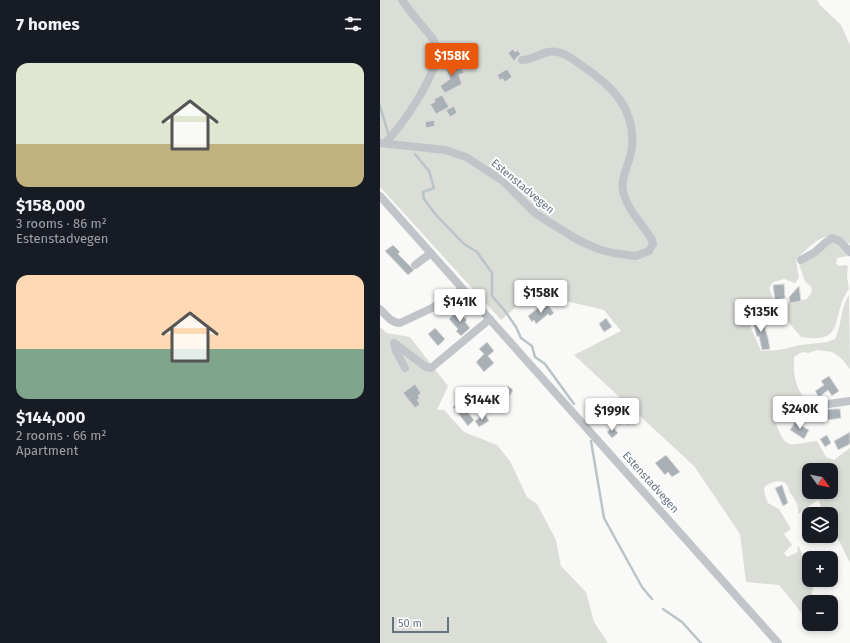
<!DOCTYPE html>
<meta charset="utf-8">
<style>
:root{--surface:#171b24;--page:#242831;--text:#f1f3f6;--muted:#9ea1a6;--accent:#ea580c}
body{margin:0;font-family:"Fira Sans",sans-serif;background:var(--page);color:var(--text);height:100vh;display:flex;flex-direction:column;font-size:15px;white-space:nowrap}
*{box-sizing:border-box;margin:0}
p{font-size:13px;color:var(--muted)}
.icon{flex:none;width:22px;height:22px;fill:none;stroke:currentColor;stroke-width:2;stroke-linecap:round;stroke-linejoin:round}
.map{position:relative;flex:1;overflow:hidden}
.panel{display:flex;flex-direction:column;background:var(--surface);width:380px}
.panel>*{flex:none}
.needle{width:26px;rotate:123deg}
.fabs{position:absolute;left:422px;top:463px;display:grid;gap:8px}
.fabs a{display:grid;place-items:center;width:36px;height:36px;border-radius:8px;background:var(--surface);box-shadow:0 2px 6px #0003;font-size:20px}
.scale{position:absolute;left:12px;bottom:10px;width:57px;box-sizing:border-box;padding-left:4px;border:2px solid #667480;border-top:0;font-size:11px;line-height:14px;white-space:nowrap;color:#667480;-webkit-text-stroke:3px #fff;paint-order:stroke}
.price{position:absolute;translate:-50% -34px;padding:0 9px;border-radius:4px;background:#fff;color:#222;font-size:13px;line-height:26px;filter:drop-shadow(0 1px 2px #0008)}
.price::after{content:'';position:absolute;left:50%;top:24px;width:12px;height:9px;margin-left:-6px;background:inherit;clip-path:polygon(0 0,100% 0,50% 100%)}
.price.active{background:var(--accent);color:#fff}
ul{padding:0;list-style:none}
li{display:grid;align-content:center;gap:8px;height:212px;padding:0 16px}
li span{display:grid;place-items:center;height:124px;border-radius:12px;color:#555}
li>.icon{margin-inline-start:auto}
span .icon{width:72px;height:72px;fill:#fffc;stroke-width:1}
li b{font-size:17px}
h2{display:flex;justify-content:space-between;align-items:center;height:48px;padding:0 16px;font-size:17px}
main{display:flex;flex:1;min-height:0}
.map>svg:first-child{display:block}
</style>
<main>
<section class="panel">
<h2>7 homes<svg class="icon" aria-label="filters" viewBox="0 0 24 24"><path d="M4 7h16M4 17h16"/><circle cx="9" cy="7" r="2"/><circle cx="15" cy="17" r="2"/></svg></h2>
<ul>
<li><span style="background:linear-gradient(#dfe7d0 65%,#c2b280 0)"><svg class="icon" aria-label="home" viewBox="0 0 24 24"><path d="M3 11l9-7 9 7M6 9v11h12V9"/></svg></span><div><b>$158,000</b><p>3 rooms · 86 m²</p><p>Estenstadvegen</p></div></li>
<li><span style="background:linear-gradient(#ffd9b3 60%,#7fa58c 0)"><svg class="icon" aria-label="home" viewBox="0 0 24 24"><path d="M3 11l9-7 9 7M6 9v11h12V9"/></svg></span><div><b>$144,000</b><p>2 rooms · 66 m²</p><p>Apartment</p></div></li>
</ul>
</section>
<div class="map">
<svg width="470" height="643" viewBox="0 0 470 643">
<rect width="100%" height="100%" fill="#f9faf8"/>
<path fill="#daded7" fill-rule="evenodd" d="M 0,0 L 437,0 L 440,5 L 461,25 L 470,45 L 470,244 C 454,232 445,234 430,246 C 425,251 420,255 416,260 L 419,278 L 415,283 L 404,279 L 393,282 L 389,288 L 394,301 L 398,302 L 405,300 L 410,303 L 427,299 L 431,293 L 432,288 L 425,281 L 419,265 L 448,244 L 457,241 L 468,256 L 457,258 L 456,264 L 460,266 L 465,265 L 468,266 L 467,277 L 469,289 C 450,314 468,345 421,337 L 400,312 C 389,311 379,314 369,317 L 368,321 L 381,351 L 399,350 L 420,345 L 447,342 L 455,339 C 462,325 460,308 469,295 L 470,369 L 461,358 L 452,352 L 438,350 L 428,353 L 422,352 L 414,357 C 413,374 415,392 430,402 L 429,404 L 416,407 L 395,421 C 406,452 409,444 437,441 L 446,457 L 454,460 L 470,448 L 470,563 L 451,525 L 451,514 L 445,514 L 438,500 L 418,514 C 418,503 417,503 411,494 C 409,492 409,488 407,485 C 401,478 389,482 384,488 L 385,495 L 388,503 L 399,509 L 411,529 L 404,534 L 412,545 L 404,553 L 407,557 L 418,552 L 417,548 L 419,546 L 423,556 L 429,563 L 429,580 L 434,580 L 431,602 L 429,602 L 429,622 L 399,585 L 366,582 L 360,534 L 314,466 L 194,355 L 241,331 L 224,310 L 152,293 L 121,320 L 0,187 ZM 429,470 L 451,470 L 451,492 L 429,492 Z
M 0,327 L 7,333 L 30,337 L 68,386 L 57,410 L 64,410 L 84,432 L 117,445 L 130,461 L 147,497 L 157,504 L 176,540 L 181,566 L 206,592 L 214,622 L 228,643 L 0,643 Z"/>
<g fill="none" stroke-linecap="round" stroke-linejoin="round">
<path stroke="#bac4c8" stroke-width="2.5" d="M 0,106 L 8,133
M 35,154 L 49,171 L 54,188 L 43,192 L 44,199 L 56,215 L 84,244 L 97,252 L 112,273 L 112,296 L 125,311 L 136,327 L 141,338 L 152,346 L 155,357 L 165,364 L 194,404
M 211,441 L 224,518 L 262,587 L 272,599
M 283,609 L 302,622 L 321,643"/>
</g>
<path fill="#a9b0b6" stroke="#dbdcda" d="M 133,49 L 135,52 L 138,50 L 141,55 L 138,56 L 134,61 L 128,53 Z
M 72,60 L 75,67 L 80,64 L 84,73 L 79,75 L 82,84 L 65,93 L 60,86 L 70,79 L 64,64 Z
M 127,69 L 132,77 L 125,82 L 123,79 L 120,80 L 117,75 Z
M 62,95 L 69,107 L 56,114 L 50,104 L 55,102 L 54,99 Z
M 74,106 L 77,113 L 70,117 L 66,110 Z
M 54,120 L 55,126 L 46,128 L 45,122 Z
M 13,245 L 20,252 L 18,254 L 34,270 L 28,275 L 5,251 Z
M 404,284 L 405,298 L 395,300 L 393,285 Z
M 419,286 L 421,301 L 410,303 L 409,297 Z
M 168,305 L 174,313 L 170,316 L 168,314 L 156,324 L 154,320 L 152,322 L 148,316 L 159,307 L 162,306 L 164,308 Z
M 78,311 L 87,320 L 85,322 L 90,328 L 81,336 L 76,331 L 78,329 L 69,319 Z
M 378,316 L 380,322 L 383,321 L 388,338 L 390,349 L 382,350 L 379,336 L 377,337 L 372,318 Z
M 226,318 L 232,327 L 224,332 L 219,324 Z
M 55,328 L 65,339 L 58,346 L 48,334 Z
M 107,342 L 114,351 L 108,356 L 114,363 L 104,372 L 96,362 L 104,354 L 99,349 Z
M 449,376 L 459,391 L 452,396 L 448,390 L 439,397 L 435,391 L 444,385 L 441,381 Z
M 35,384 L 41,393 L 38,396 L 40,398 L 37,400 L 40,404 L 35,408 L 23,393 Z
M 128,386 L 133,390 L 128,398 L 123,395 Z
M 79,402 L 94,420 L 88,426 L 73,407 Z
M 455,409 L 460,409 L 461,418 L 441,421 L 440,410 Z
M 248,412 L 254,419 L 247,425 L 244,422 L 240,425 L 234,419 L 239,415 L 241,417 Z
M 105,414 L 109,421 L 99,427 L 95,421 Z
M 415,422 L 429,430 L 424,439 L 410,430 Z
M 233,427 L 238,433 L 232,438 L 227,432 Z
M 470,432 L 470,444 L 458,450 L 454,441 Z
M 447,435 L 451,443 L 445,447 L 440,439 Z
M 286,455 L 300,472 L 292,477 L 288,472 L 285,475 L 275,463 Z
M 402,485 L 408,503 L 403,506 L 395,488 Z"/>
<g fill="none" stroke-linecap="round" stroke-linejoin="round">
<path stroke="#c1c5c9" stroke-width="8" d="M 0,143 L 65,150 L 86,157 L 123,181 L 156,214 L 198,240 L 218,249 L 233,253 L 256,256 L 269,251 L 273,244 L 272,240 C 263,224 246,209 243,190 C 240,176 252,160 252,146 C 255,107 231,85 201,65 C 194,60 186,53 177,52 C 165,49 154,60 142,60
M 5,143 C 22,126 55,78 57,53 C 57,48 55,43 53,39 L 30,11 L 22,0
M 0,196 L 398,643
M 421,260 L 435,252 L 445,243 L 452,238 L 460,241 L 470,252
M 35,265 L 51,253
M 0,309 C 6,315 11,323 20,323 L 52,308 L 83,289
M 14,343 L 46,367 L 51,368 L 110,319
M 14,343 L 16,351 L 25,368
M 441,405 L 470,401"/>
</g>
<g text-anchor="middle" stroke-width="4" stroke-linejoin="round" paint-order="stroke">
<g font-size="11" fill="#667480" stroke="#fff">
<text transform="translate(143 186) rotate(40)" y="4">Estenstadvegen</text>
<text transform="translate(271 482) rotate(48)" y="4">Estenstadvegen</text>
</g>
</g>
</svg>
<div class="fabs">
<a><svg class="needle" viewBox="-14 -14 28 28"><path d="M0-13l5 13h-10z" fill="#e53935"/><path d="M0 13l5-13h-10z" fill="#9ea1a6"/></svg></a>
<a><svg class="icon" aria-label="layers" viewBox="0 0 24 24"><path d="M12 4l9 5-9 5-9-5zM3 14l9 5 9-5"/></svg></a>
<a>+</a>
<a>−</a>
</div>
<div class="scale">50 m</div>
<b class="price active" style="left:72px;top:77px">$158K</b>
<b class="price" style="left:161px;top:314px">$158K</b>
<b class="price" style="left:80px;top:323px">$141K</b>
<b class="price" style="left:381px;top:333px">$135K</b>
<b class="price" style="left:102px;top:421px">$144K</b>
<b class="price" style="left:420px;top:430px">$240K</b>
<b class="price" style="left:232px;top:432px">$199K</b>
</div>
</main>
